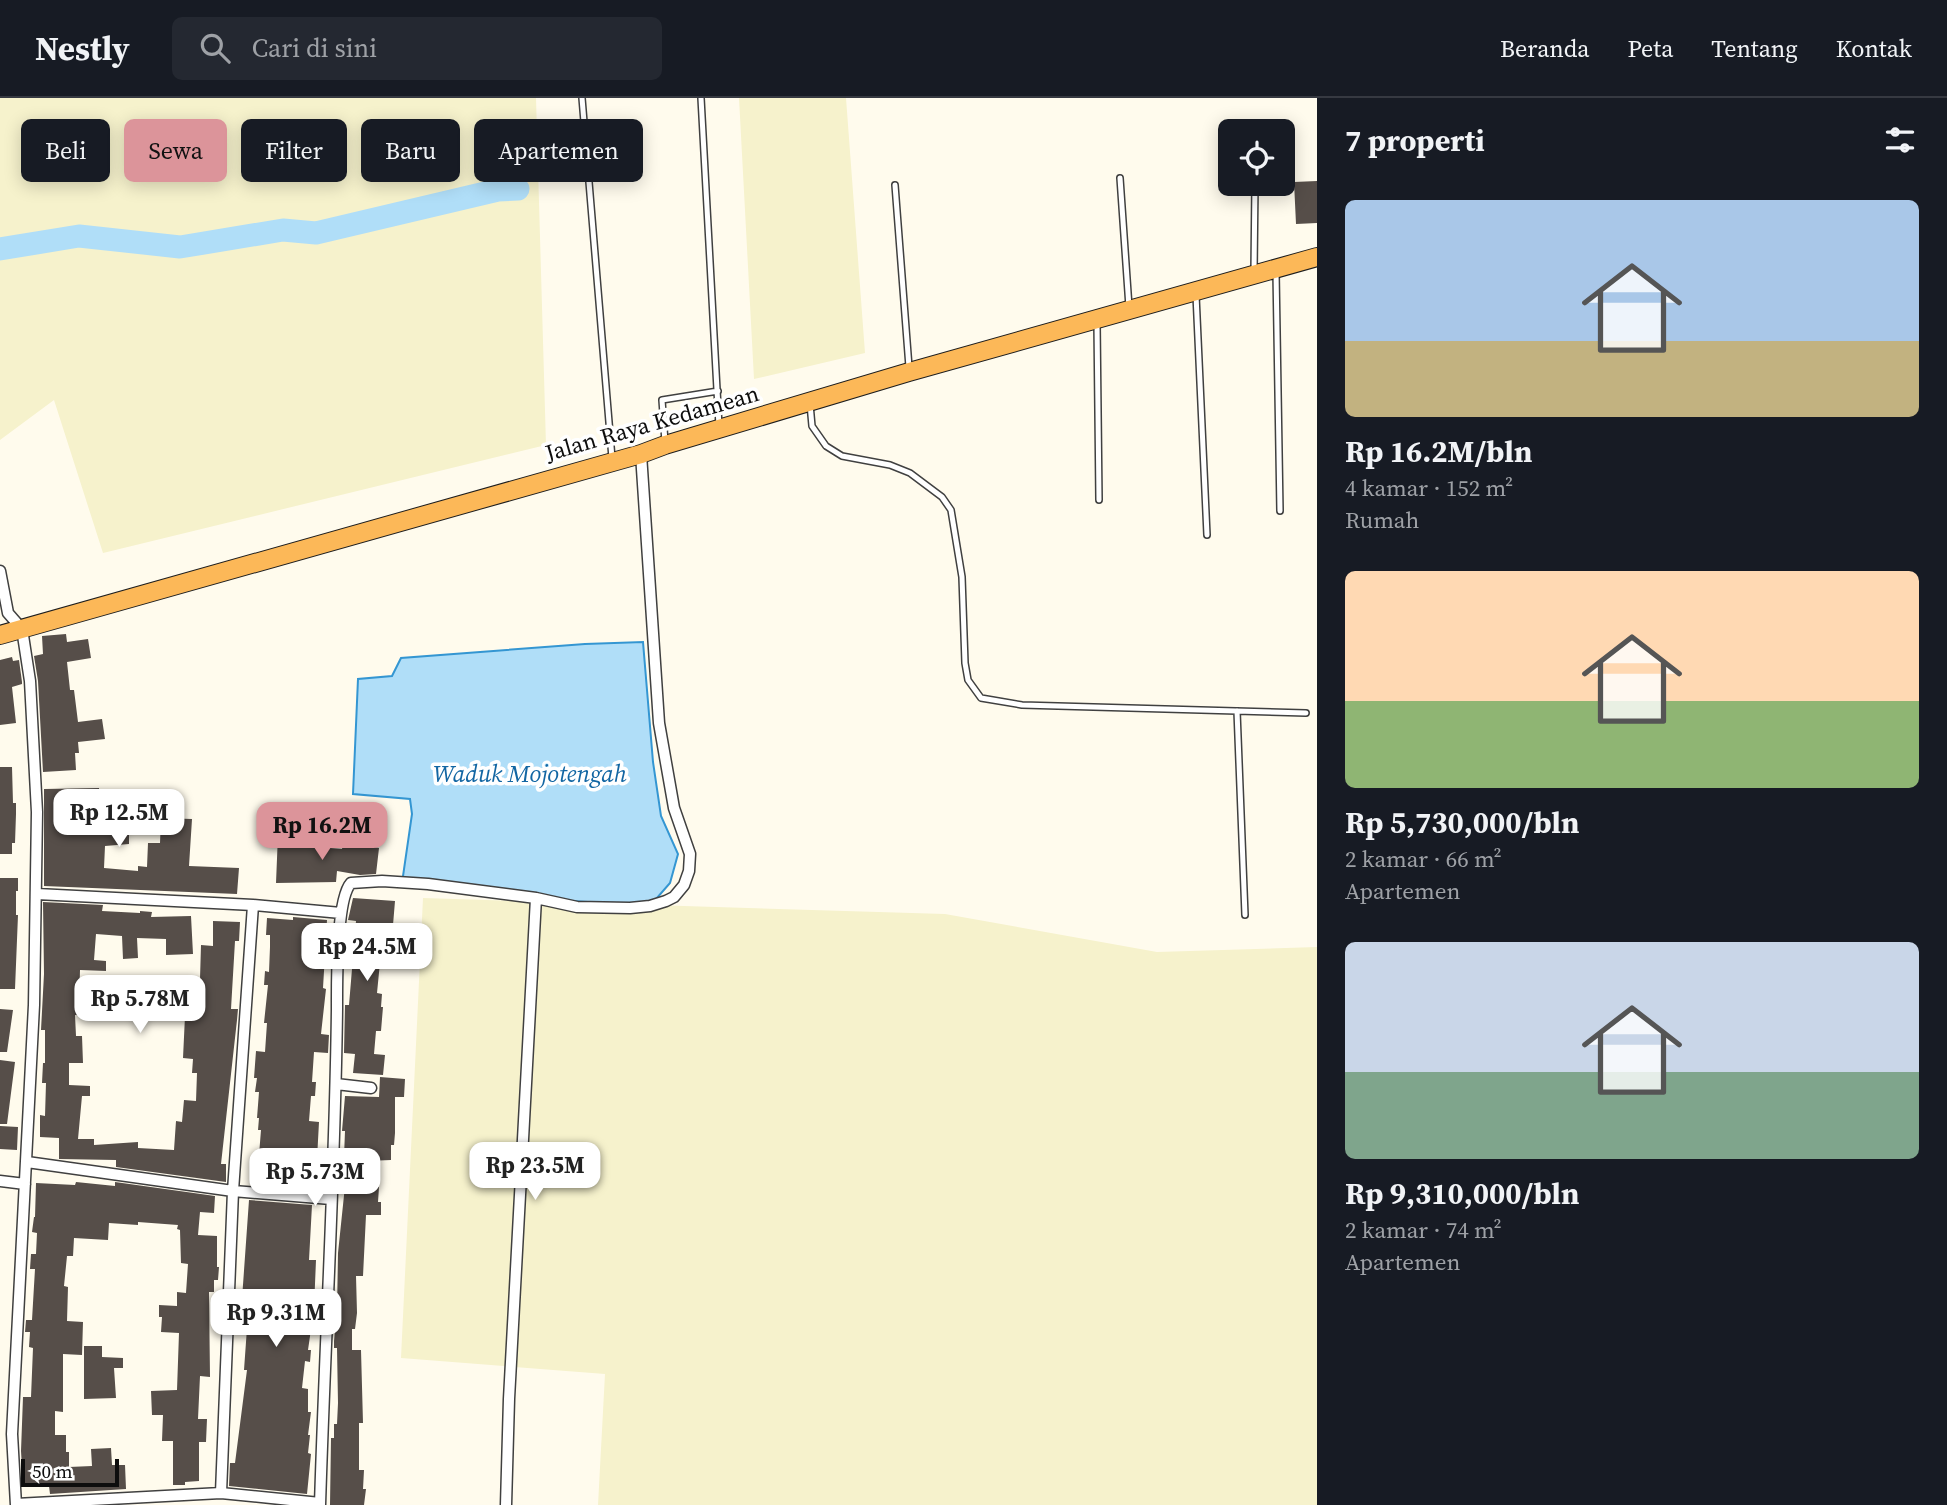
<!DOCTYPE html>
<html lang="id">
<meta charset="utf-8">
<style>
:root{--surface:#171b24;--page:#242831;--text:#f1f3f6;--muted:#9ea1a6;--line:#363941;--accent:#dc949a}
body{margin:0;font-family:"Source Serif 4",serif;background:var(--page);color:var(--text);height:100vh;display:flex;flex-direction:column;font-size:26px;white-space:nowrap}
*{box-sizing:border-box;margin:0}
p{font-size:23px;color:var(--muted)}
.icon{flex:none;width:38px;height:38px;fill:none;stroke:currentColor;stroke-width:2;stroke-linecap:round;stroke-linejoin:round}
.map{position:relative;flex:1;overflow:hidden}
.drawer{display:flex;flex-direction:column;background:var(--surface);width:630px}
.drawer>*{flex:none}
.hud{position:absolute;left:21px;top:21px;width:665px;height:63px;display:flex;gap:14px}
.controls{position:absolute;left:1218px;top:21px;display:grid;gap:14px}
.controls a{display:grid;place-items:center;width:77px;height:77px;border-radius:10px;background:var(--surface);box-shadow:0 4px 18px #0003;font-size:35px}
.scale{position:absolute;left:21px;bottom:18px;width:98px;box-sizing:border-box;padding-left:7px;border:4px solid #0d0d0d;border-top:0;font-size:19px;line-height:24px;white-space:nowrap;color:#0d0d0d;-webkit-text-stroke:5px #fff;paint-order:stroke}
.price{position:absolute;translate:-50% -60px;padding:0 16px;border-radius:14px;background:#fff;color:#222;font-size:23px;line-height:46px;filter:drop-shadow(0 2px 4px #0008)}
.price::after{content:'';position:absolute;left:50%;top:42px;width:21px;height:16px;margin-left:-10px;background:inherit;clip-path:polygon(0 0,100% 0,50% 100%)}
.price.on{background:var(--accent);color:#111}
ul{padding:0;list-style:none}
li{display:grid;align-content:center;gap:14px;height:371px;padding:0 28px}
li span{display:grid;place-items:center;height:217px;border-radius:10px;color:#555}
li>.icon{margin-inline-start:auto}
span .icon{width:126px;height:126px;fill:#fffc;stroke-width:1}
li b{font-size:30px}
h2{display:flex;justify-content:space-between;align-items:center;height:84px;padding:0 28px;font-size:30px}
.tag{padding:0 24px;border-radius:10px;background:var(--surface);box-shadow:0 4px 18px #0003;font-size:24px;line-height:63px}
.tag.on{background:var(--accent);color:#111}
header{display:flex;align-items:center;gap:42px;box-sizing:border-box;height:98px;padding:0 35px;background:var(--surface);border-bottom:2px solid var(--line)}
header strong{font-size:33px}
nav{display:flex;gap:38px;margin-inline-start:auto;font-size:24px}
.search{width:490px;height:63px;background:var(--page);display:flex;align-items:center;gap:18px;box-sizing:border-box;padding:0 24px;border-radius:10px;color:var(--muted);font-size:26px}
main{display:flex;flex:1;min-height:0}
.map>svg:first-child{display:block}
</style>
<header>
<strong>Nestly</strong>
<div class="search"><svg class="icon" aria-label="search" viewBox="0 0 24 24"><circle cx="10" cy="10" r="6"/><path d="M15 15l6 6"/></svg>Cari di sini</div>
<nav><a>Beranda</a><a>Peta</a><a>Tentang</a><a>Kontak</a></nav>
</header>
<main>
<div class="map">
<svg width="1317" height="1407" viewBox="0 0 1317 1407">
<rect width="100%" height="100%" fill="#fffbed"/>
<path fill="#f6f2cc" d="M 0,0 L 536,0 L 546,347 L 103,455 L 54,302 L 0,342 Z
M 739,0 L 846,0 L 865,255 L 754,281 Z
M 423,800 L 945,816 L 1157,854 L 1317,849 L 1317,1407 L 598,1407 L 605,1276 L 401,1260 Z"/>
<path fill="#b0def8" stroke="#3496d2" stroke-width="2" d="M 643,544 L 653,664 L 661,718 L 678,756 L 670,785 L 650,808 L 541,801 L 402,785 L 412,716 L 410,701 L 353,696 L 358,581 L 392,578 L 401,560 L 585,546 Z"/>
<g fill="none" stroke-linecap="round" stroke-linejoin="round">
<path stroke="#b0def8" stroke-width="23" d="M 0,151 L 79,138 L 180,149 L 283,132 L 316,135 L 498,92 L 518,91"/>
</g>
<path fill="#564e49" d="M 1317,83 L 1317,125 L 1296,126 L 1294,84 Z
M 66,536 L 67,544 L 88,541 L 91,560 L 67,564 L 70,592 L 74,592 L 78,624 L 102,621 L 105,641 L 78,644 L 79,655 L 75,655 L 76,672 L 43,674 L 38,583 L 34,558 L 43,556 L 42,538 Z
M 12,559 L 13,563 L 19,562 L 22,584 L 22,586 L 12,589 L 16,625 L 0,627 L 0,562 Z
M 0,669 L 12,669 L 13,705 L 16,705 L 16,716 L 15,745 L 12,745 L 12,756 L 0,756 Z
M 99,690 L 100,704 L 129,704 L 129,746 L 105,748 L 104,770 L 138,773 L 138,768 L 147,769 L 148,745 L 160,745 L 161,720 L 192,721 L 189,768 L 239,770 L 237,796 L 44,788 L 44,691 Z
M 278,736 L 288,736 L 288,743 L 318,747 L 318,749 L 342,751 L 343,745 L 379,750 L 376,776 L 360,777 L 337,773 L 336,784 L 276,785 Z
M 0,780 L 18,780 L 18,793 L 16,793 L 16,817 L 18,817 L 15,891 L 0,891 Z
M 353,800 L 395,803 L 393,827 L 390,826 L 389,842 L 385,842 L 384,854 L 381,854 L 377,895 L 382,896 L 381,909 L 383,909 L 381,933 L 376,933 L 374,956 L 385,957 L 383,977 L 353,975 L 355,956 L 344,955 L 345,907 L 349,907 L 356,823 L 348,822 Z
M 43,804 L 103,807 L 102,813 L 140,815 L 140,813 L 152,814 L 151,819 L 191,818 L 193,856 L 166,857 L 166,841 L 137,840 L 138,860 L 123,861 L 122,838 L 96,836 L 94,862 L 106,863 L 106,873 L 80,872 L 79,906 L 100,907 L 99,918 L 75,917 L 76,938 L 82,938 L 83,965 L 69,965 L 69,987 L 90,988 L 90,998 L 82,998 L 78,1041 L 94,1041 L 94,1047 L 138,1044 L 138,1050 L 174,1052 L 176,1023 L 182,1024 L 184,1002 L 196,1003 L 197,975 L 192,975 L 193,961 L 183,960 L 185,918 L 177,917 L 179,900 L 183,900 L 184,880 L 200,881 L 201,847 L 213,848 L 213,823 L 240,824 L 239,843 L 235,843 L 231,911 L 238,911 L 237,922 L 221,1066 L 226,1066 L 226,1084 L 116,1069 L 116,1062 L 59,1061 L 59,1040 L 40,1039 L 40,1017 L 45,1018 L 46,985 L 42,985 L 43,965 L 45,965 L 45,932 L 41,932 L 44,876 Z
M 293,819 L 327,822 L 323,890 L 326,891 L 321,936 L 329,937 L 328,955 L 314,954 L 312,984 L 316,984 L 315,998 L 311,998 L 309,1023 L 319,1024 L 317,1061 L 323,1062 L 321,1092 L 254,1087 L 256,1057 L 259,1057 L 261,1032 L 258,1032 L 259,1020 L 257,1020 L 259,994 L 255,994 L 257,980 L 254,980 L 256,953 L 265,954 L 267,925 L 264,925 L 268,887 L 264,887 L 265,873 L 269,874 L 270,849 L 270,837 L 266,837 L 267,820 L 293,822 Z
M 0,911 L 13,912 L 7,954 L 0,954 Z
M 0,962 L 15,964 L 7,1026 L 0,1026 Z
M 380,979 L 405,981 L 404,999 L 395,999 L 395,1035 L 394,1047 L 391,1047 L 391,1062 L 367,1063 L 366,1088 L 379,1089 L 378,1104 L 381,1104 L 381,1117 L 366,1117 L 363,1178 L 356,1178 L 357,1215 L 355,1231 L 352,1231 L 352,1252 L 361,1252 L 363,1325 L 359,1325 L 359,1372 L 364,1372 L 363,1391 L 366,1391 L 364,1407 L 330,1407 L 331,1340 L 334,1340 L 334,1326 L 337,1326 L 338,1305 L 337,1250 L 334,1250 L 334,1243 L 337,1213 L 338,1155 L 348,1059 L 344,1059 L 345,1033 L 342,1033 L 345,998 L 379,999 Z
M 0,1028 L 18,1029 L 17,1052 L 0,1051 Z
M 76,1084 L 115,1088 L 115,1084 L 215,1098 L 214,1115 L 200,1114 L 198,1137 L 217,1138 L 217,1169 L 219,1169 L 218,1182 L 214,1182 L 214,1194 L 209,1194 L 210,1279 L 200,1278 L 198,1321 L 207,1321 L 206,1344 L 199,1344 L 199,1383 L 185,1384 L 185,1387 L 173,1387 L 173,1343 L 162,1343 L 163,1317 L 152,1317 L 151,1293 L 177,1292 L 179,1235 L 161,1234 L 162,1219 L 159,1219 L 159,1207 L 177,1208 L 177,1194 L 186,1195 L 188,1166 L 181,1165 L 180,1132 L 177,1131 L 178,1127 L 138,1124 L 138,1127 L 109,1125 L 108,1142 L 74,1140 L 73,1158 L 67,1158 L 64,1188 L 68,1189 L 67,1223 L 83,1224 L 82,1257 L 63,1256 L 63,1314 L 55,1313 L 55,1337 L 66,1337 L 66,1354 L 69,1354 L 69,1369 L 92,1368 L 91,1351 L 111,1350 L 112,1367 L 125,1367 L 126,1391 L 50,1396 L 49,1388 L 23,1386 L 21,1353 L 23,1299 L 31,1299 L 33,1250 L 29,1249 L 30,1234 L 25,1234 L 26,1222 L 32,1222 L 35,1171 L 30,1171 L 31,1156 L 36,1156 L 37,1135 L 32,1134 L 34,1119 L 35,1119 L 36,1085 L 75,1087 Z
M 249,1102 L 312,1107 L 309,1162 L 316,1162 L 314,1210 L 308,1252 L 311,1252 L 310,1264 L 305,1263 L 302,1290 L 308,1291 L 308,1314 L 311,1314 L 308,1337 L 310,1337 L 308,1355 L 311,1356 L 307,1396 L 229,1388 L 230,1365 L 235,1365 L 247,1272 L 244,1272 L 248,1216 L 241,1215 Z
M 84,1248 L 102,1248 L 102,1259 L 123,1260 L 123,1270 L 114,1270 L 116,1300 L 84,1301 Z"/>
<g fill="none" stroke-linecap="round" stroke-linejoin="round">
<g stroke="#404040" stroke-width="8">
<path id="service" d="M 582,0 L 612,360
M 701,0 L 719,328
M 1120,80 L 1129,209
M 895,87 L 909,269
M 1254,174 L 1255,86
M 1276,174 L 1280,413
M 1196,197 L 1207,437
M 1097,225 L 1099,402
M 810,306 L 812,328 L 826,348 L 842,358 L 890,367 L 910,375 L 942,399 L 951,412 L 962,479 L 965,565 L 968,582 L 981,600 L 1022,607 L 1306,615
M 665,344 L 662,302 L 718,293
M 1237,613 L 1245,817"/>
</g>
<g stroke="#404040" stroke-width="13">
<path id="minor" d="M 0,473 L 8,515 L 22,531 L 30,583 L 37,714 L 34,907 L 12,1336 L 16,1407
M 37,796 L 253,807 L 341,815
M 336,986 L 371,990
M 27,1064 L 233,1093 L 331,1101
M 0,1083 L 25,1086
M 221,1395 L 233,1093 L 253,807
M 16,1406 L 221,1395 L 320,1405
M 320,1407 C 325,1242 335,1077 337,911 C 337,887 336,801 351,785 L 382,783 L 428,786 L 536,800 L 577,809 L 630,810 L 650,808 L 666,803 L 674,799 L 684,787 L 689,773 L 690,756 L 674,710 L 659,625 L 641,356
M 506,1407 L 509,1301 L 536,800"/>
</g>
<g stroke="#1e1e1e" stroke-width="20">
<path id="trunk" d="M 0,537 L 641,356 L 665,347 L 909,274 L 1317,159"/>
</g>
<use href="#service" stroke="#fff" stroke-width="5"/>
<use href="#minor" stroke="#fff" stroke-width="10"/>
<use href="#trunk" stroke="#fcb858" stroke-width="18"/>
</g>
<g text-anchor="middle" stroke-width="7" stroke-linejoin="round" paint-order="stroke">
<g font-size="23" fill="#0d0d0d" stroke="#fff">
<text transform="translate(652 325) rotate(-16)" y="8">Jalan Raya Kedamean</text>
</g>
<g font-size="24" font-style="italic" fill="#1266a3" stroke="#fff">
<text x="530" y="684">Waduk Mojotengah</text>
</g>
</g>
</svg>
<div class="controls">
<a><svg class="icon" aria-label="locate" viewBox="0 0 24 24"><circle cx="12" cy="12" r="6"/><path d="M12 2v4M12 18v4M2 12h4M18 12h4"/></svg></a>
</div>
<div class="scale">50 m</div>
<b class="price" style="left:119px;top:751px">Rp 12.5M</b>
<b class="price on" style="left:322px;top:764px">Rp 16.2M</b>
<b class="price" style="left:367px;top:885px">Rp 24.5M</b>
<b class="price" style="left:140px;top:937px">Rp 5.78M</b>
<b class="price" style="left:535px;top:1104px">Rp 23.5M</b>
<b class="price" style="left:315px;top:1110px">Rp 5.73M</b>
<b class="price" style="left:276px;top:1251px">Rp 9.31M</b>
<div class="hud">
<a class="tag">Beli</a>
<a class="tag on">Sewa</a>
<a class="tag">Filter</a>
<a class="tag">Baru</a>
<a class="tag">Apartemen</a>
</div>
</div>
<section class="drawer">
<h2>7 properti<svg class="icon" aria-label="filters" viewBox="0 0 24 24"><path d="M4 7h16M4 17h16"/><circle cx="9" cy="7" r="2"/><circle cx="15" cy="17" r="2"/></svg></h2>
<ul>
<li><span style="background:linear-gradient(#a9c7e8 65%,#c2b280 0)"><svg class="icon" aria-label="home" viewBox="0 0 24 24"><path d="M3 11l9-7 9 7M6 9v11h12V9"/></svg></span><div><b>Rp 16.2M/bln</b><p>4 kamar · 152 m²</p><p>Rumah</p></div></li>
<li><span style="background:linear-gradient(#ffd9b3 60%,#8fb573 0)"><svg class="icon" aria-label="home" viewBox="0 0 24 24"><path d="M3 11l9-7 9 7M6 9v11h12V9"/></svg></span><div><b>Rp 5,730,000/bln</b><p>2 kamar · 66 m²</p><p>Apartemen</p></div></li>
<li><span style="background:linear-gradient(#c9d6e8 60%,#7fa58c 0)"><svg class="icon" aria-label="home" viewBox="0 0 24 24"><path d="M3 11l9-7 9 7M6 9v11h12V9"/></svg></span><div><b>Rp 9,310,000/bln</b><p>2 kamar · 74 m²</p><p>Apartemen</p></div></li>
</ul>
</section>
</main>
